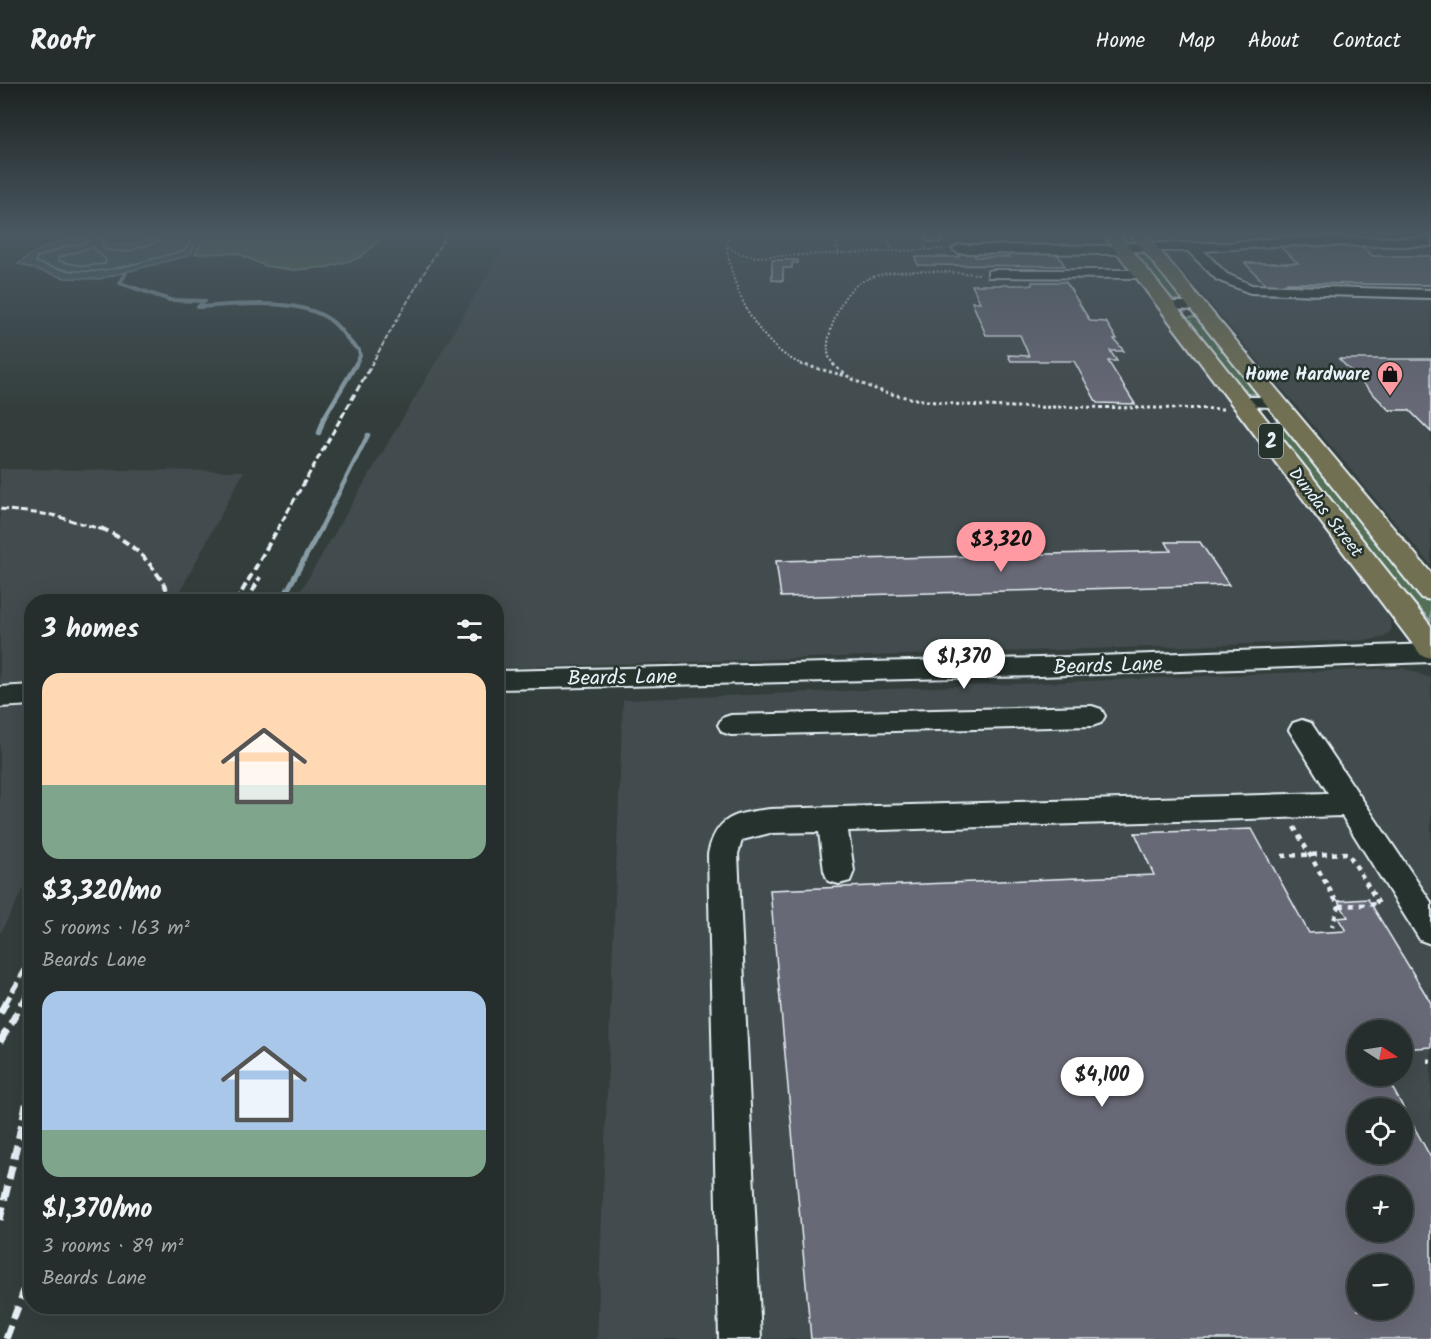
<!DOCTYPE html>
<meta charset="utf-8">
<style>
:root{--surface:#262e2d;--page:#323a39;--text:#f1f3f6;--muted:#a4a8aa;--line:#424a49;--accent:#ff9aa2}
body{margin:0;font-family:Kalam,sans-serif;background:var(--page);color:var(--text);height:100vh;display:flex;flex-direction:column;font-size:22px;white-space:nowrap}
*{box-sizing:border-box;margin:0}
p{font-size:20px;color:var(--muted)}
.icon{flex:none;width:33px;height:33px;fill:none;stroke:currentColor;stroke-width:2;stroke-linecap:round;stroke-linejoin:round}
.map{position:relative;flex:1;overflow:hidden}
.panel{position:absolute;left:24px;top:510px;width:480px;height:720px;display:flex;flex-direction:column;background:var(--surface);border-radius:24px;box-shadow:0 6px 24px #0002,0 0 0 2px var(--line)}
.panel>*{flex:none}
.needle{width:39px;rotate:102deg}
.fabs{position:absolute;left:1347px;top:936px;display:grid;gap:12px}
.fabs a{display:grid;place-items:center;width:66px;height:66px;border-radius:50%;background:var(--surface);box-shadow:0 6px 24px #0002,0 0 0 2px var(--line);font-size:30px}
.price{position:absolute;translate:-50% -51px;padding:0 14px;border-radius:21px;background:#fff;color:#222;font-size:20px;line-height:39px;filter:drop-shadow(0 2px 3px #0008)}
.price::after{content:'';position:absolute;left:50%;top:36px;width:18px;height:14px;margin-left:-9px;background:inherit;clip-path:polygon(0 0,100% 0,50% 100%)}
.price.selected{background:var(--accent);color:#111}
ul{padding:0;list-style:none}
li{display:grid;align-content:center;gap:12px;height:318px;padding:0 18px}
li span{display:grid;place-items:center;height:186px;border-radius:18px;color:#555}
li>.icon{margin-inline-start:auto}
span .icon{width:108px;height:108px;fill:#fffc;stroke-width:1}
li b{font-size:26px}
h2{display:flex;justify-content:space-between;align-items:center;height:72px;padding:0 18px;font-size:26px}
header{display:flex;align-items:center;gap:36px;box-sizing:border-box;height:84px;padding:0 30px;background:var(--surface);border-bottom:2px solid var(--line)}
header strong{font-size:28px}
nav{display:flex;gap:33px;margin-inline-start:auto;font-size:21px}
.map>svg:first-child{display:block}
</style>
<header>
<strong>Roofr</strong>
<nav><a>Home</a><a>Map</a><a>About</a><a>Contact</a></nav>
</header>
<div class="map">
<svg width="1431" height="1255" viewBox="0 0 1431 1255">
<rect width="100%" height="100%" fill="#333e3c"/>
<filter id="ink" filterUnits="userSpaceOnUse"><feTurbulence type="fractalNoise" baseFrequency=".0167" numOctaves="2"/><feDisplacementMap in="SourceGraphic" scale="12" xChannelSelector="R" yChannelSelector="G"/><feConvolveMatrix kernelMatrix="1 2 1 2 8 2 1 2 1" color-interpolation-filters="sRGB"/></filter>
<g filter="url(#ink)">
<path fill="#434b4d" fill-rule="evenodd" d="M 498,151 L 1103,151 L 1376,513 L 1389,534 L 1392,545 L 1385,553 L 1370,556 L 497,584 L 496,518 L 294,518 L 505,161 Z
M 1150,151 L 1431,151 L 1431,481 L 1208,217 Z
M 0,385 L 244,387 L 175,517 L 32,518 L 31,790 L 0,850 Z
M 1403,584 L 1431,594 L 1431,1255 L 597,1255 L 623,616 ZM 1358,946 L 1402,946 L 1402,992 L 1358,992 ZM 1358,1024 L 1402,1024 L 1402,1070 L 1358,1070 ZM 1358,1102 L 1402,1102 L 1402,1148 L 1358,1148 ZM 1358,1180 L 1402,1180 L 1402,1226 L 1358,1226 Z"/>
<path fill="#526f57" stroke="#9db0a8" stroke-width="1.5" d="M 204,151 L 386,151 L 359,174 L 328,183 L 294,186 L 265,182 L 237,169 L 195,170 Z
M 1139,169 L 1148,171 L 1183,216 L 1170,216 L 1133,170 Z
M 1192,233 L 1201,236 L 1257,310 L 1248,310 L 1240,307 L 1185,234 Z
M 1276,337 L 1281,337 L 1292,348 L 1431,517 L 1431,537 L 1391,493 L 1268,339 Z"/>
<path fill="#48646d" stroke="#889ca5" stroke-width="1.5" d="M 158,151 L 200,151 L 190,171 L 99,195 L 65,194 L 18,180 C 40,161 76,149 105,153 L 109,162 L 139,159 Z"/>
<g fill="none" stroke-linecap="round" stroke-linejoin="round">
<path stroke="#a8b9c0" stroke-width="1.5" d="M 89,151 L 86,159 L 64,163 L 36,174 L 36,178 C 87,199 134,180 185,166 L 193,151
M 98,151 L 105,166 L 125,168 L 154,159 L 158,157 L 159,151
M 93,163 L 106,176 L 105,180 L 83,182 L 58,177 L 59,173 Z"/>
<path stroke="#889ca5" stroke-width="4" d="M 126,189 L 120,199 L 170,216 L 205,217 L 198,223 C 237,221 298,213 330,236 C 342,244 347,258 359,266 L 360,272 L 355,281"/>
<path stroke="#889ca5" stroke-width="4.5" d="M 319,349 L 324,334 L 356,280
M 320,446 L 368,351"/>
<path stroke="#889ca5" stroke-width="5" d="M 281,518 L 321,444"/>
</g>
<path fill="#676976" stroke="#e8f1f8" stroke-width="1.5" fill-rule="evenodd" d="M 925,152 L 939,152 L 942,158 L 927,158 Z
M 1277,160 L 1360,161 L 1373,172 L 1431,172 L 1431,201 L 1287,199 L 1292,204 L 1269,204 L 1245,179 L 1298,179 Z
M 958,168 L 973,168 L 975,173 L 1010,173 L 1008,170 L 1057,169 L 1065,182 L 918,181 L 915,173 L 959,173 Z
M 772,176 L 798,176 L 798,179 L 792,179 L 792,184 L 783,184 L 783,197 L 772,196 Z
M 1032,198 L 1066,198 L 1090,237 L 1106,238 L 1117,255 L 1114,255 L 1124,267 L 1110,267 L 1117,277 L 1108,277 L 1135,320 L 1097,319 L 1074,277 L 1011,277 L 1008,271 L 1029,272 L 1020,251 L 986,251 L 972,218 L 980,218 L 972,201 L 1032,201 Z
M 1339,275 L 1431,275 L 1431,348 L 1409,326 L 1389,326 Z
M 1166,458 L 1200,458 L 1229,501 L 781,513 L 776,477 L 1171,467 Z
M 1252,745 L 1309,849 L 1346,847 L 1338,834 L 1348,833 L 1338,817 L 1368,815 L 1431,919 L 1431,963 L 1402,965 L 1402,946 L 1358,946 L 1358,992 L 1386,992 L 1431,1074 L 1431,1255 L 811,1255 L 770,806 L 1154,791 L 1135,749 ZM 1358,1024 L 1402,1024 L 1402,1070 L 1358,1070 ZM 1358,1102 L 1402,1102 L 1402,1148 L 1358,1148 ZM 1358,1180 L 1402,1180 L 1402,1226 L 1358,1226 Z"/>
<g fill="none" stroke-linecap="round" stroke-linejoin="round">
<g stroke="#e8f1f8" stroke-width="4">
<path id="minor" d="M 1288,153 L 1431,154 L 1431,162 L 1288,161 L 1204,167 L 1227,190 L 1252,201 L 1431,206 L 1431,214 L 1250,209 L 1217,196 L 1188,167 L 1130,167 L 1124,170 L 959,169 L 952,165 L 959,161 L 1116,162 L 1122,159 L 1227,159 Z
M 993,186 L 1142,186 L 1149,190 L 1142,194 L 988,193 L 988,187 Z
M 1167,218 L 1197,218 L 1204,222 L 1197,226 L 1162,225 L 1160,222 L 1162,219 Z
M 1240,313 L 1275,313 L 1284,318 L 1275,323 L 1234,322 L 1231,318 Z
M 1431,560 L 1431,578 L 1040,592 L 496,605 L 496,587 L 1040,574 Z
M 32,601 L 32,621 L 0,623 L 0,603 Z
M 1092,622 L 1101,625 L 1105,632 L 1101,639 L 1092,642 L 731,651 L 722,648 L 718,641 L 722,634 L 731,631 Z
M 1302,636 L 1311,639 L 1431,818 L 1431,860 L 1420,856 L 1342,732 L 848,747 L 854,787 L 850,797 L 839,800 L 828,797 L 824,787 L 819,748 L 770,749 L 742,756 L 738,770 L 761,1255 L 719,1255 L 708,770 C 716,732 736,729 770,725 L 1328,709 L 1289,646 L 1293,639 Z"/>
</g>
<g stroke="#e8f1f8" stroke-width="4">
<path id="major" d="M 1104,151 L 1120,151 L 1431,542 L 1431,574 L 1421,571 Z
M 1131,151 L 1147,151 L 1431,489 L 1431,516 L 1421,514 Z"/>
</g>
<path stroke="#e8f1f8" stroke-width="2" stroke-dasharray="2 2" stroke-linecap="butt" d="M 729,151 L 727,162 L 738,169 L 756,173 L 946,165
M 835,151 L 839,171
M 887,151 L 892,166
M 921,151 L 926,165
M 727,163 C 732,207 760,265 804,281
M 834,281 C 824,270 828,255 832,242 C 837,228 842,213 854,203 C 881,179 946,189 980,190"/>
<path stroke="#e8f1f8" stroke-width="3" stroke-dasharray="3 3" stroke-linecap="butt" d="M 800,280 L 846,292
M 833,280 C 877,328 1017,323 1079,323 C 1128,324 1176,324 1225,325"/>
<path stroke="#e8f1f8" stroke-width="4.5" stroke-dasharray="5 5" stroke-linecap="butt" d="M 1294,743 L 1339,822 L 1332,842
M 1282,772 L 1348,769 L 1379,820 L 1339,822"/>
<path stroke="#e8f1f8" stroke-width="5" stroke-dasharray="7 7" stroke-linecap="butt" d="M 1427,977 L 1431,977"/>
<use href="#minor" fill="#26332d" fill-rule="evenodd"/>
<use href="#major" fill="#716f52" fill-rule="evenodd"/>
<path stroke="#e8f1f8" stroke-width="2" stroke-dasharray="5 2" stroke-linecap="butt" d="M 371,281 L 446,151"/>
<path stroke="#e8f1f8" stroke-width="3" stroke-dasharray="7 3" stroke-linecap="butt" d="M 0,425 L 52,431 L 104,446
M 277,446 L 372,280"/>
<path stroke="#e8f1f8" stroke-width="4" stroke-dasharray="8 4" stroke-linecap="butt" d="M 101,444 C 136,460 157,483 173,518
M 236,518 L 278,444
M 247,518 L 260,493"/>
<path stroke="#e8f1f8" stroke-width="5" stroke-dasharray="10 5" stroke-linecap="butt" d="M 5,920 L 32,874
M 22,920 L 32,902"/>
<path stroke="#e8f1f8" stroke-width="7" stroke-dasharray="14 7" stroke-linecap="butt" d="M 0,929 L 6,918
M 0,958 L 23,918
M 0,1136 L 32,994
M 6,1255 L 32,1185"/>
</g>
</g>
<linearGradient id="sky" x2="0" y2="1"><stop stop-color="#1c2221"/><stop offset="0.46" stop-color="#4a5861"/><stop offset="1" stop-color="#4a5861" stop-opacity="0"/></linearGradient>
<rect width="1431" height="326" fill="url(#sky)"/>
<defs>
<g id="shop-pin" transform="scale(1.35)"><path d="M0 17L-7.5 6A9.5 9.5 0 1 1 7.5 6Z" fill="#ff9aa2" stroke="#26332d"/><path d="M-5-2.5h2.3a2.7 3.5 0 0 1 5.4 0H5L5.5 6h-11ZM-1.5-2.5h3a1.5 2.3 0 0 0-3 0Z" fill="#111"/></g>
</defs>
<g fill-rule="evenodd">
<use href="#shop-pin" x="1390" y="290"/>
</g>
<g text-anchor="middle" stroke-width="5" stroke-linejoin="round" paint-order="stroke">
<g font-size="18" font-weight="bold" fill="#e8f1f8" stroke="#26332d" text-anchor="end">
<text x="1370" y="296">Home Hardware</text>
</g>
<g font-size="18" fill="#e8f1f8" stroke="#26332d">
<text transform="translate(1326 428) rotate(52)" y="6">Dundas Street</text>
</g>
<rect fill="#26332d" stroke="#aeb8bb" stroke-width="1.5" x="1259" y="340" width="24" height="34" rx="4.5"/>
<g font-size="20" font-weight="bold" fill="#e8f1f8">
<text x="1271" y="364">2</text>
</g>
<g font-size="21" fill="#e8f1f8" stroke="#26332d">
<text transform="translate(1108 581) rotate(-2)" y="7">Beards Lane</text>
<text transform="translate(622 593) rotate(-1)" y="7">Beards Lane</text>
</g>
</g>
</svg>
<div class="fabs">
<a><svg class="needle" viewBox="-14 -14 28 28"><path d="M0-13l5 13h-10z" fill="#e53935"/><path d="M0 13l5-13h-10z" fill="#a4a8aa"/></svg></a>
<a><svg class="icon" aria-label="locate" viewBox="0 0 24 24"><circle cx="12" cy="12" r="6"/><path d="M12 2v4M12 18v4M2 12h4M18 12h4"/></svg></a>
<a>+</a>
<a>−</a>
</div>
<b class="price selected" style="left:1001px;top:489px">$3,320</b>
<b class="price" style="left:964px;top:606px">$1,370</b>
<b class="price" style="left:1102px;top:1024px">$4,100</b>
<section class="panel">
<h2>3 homes<svg class="icon" aria-label="filters" viewBox="0 0 24 24"><path d="M4 7h16M4 17h16"/><circle cx="9" cy="7" r="2"/><circle cx="15" cy="17" r="2"/></svg></h2>
<ul>
<li><span style="background:linear-gradient(#ffd9b3 60%,#7fa58c 0)"><svg class="icon" aria-label="home" viewBox="0 0 24 24"><path d="M3 11l9-7 9 7M6 9v11h12V9"/></svg></span><div><b>$3,320/mo</b><p>5 rooms · 163 m²</p><p>Beards Lane</p></div></li>
<li><span style="background:linear-gradient(#a9c7e8 75%,#7fa58c 0)"><svg class="icon" aria-label="home" viewBox="0 0 24 24"><path d="M3 11l9-7 9 7M6 9v11h12V9"/></svg></span><div><b>$1,370/mo</b><p>3 rooms · 89 m²</p><p>Beards Lane</p></div></li>
</ul>
</section>
</div>
